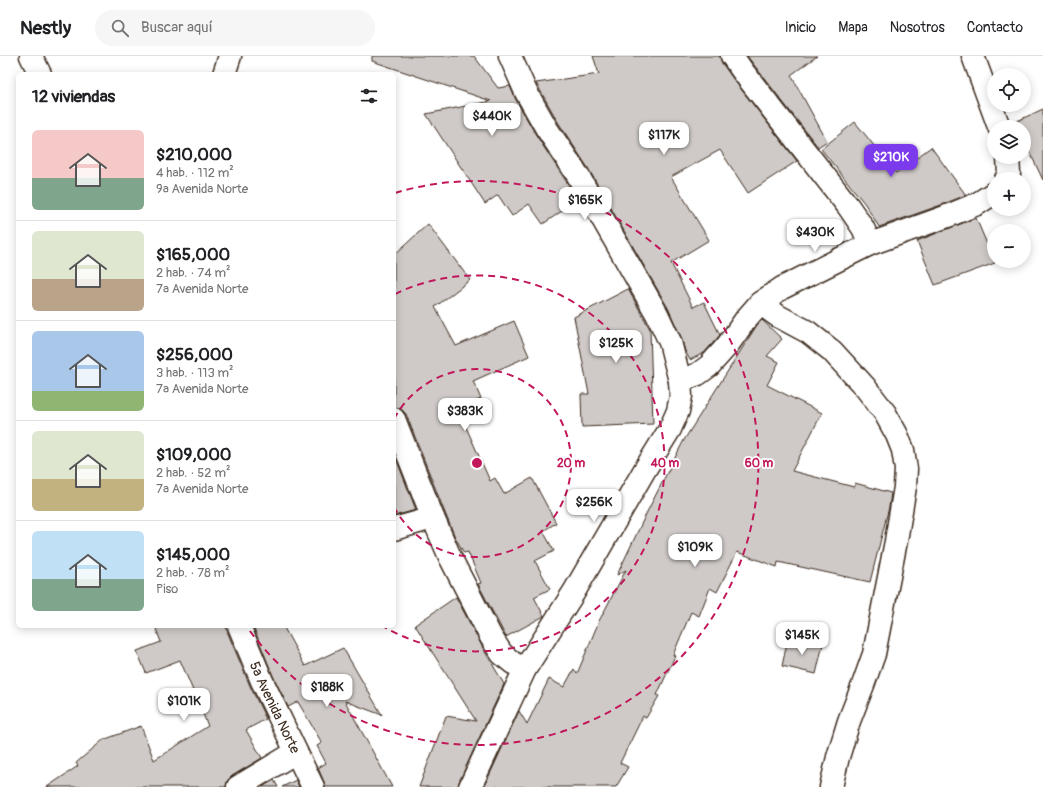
<!DOCTYPE html>
<html lang="es">
<meta charset="utf-8">
<style>
:root{--surface:#fff;--page:#f6f6f6;--text:#202124;--muted:#757577;--line:#e0e0e0;--accent:#7c3aed}
body{margin:0;font-family:Pangolin,sans-serif;background:var(--page);color:var(--text);height:100vh;display:flex;flex-direction:column;font-size:15px;white-space:nowrap}
*{box-sizing:border-box;margin:0}
p{font-size:13px;color:var(--muted)}
.icon{flex:none;width:22px;height:22px;fill:none;stroke:currentColor;stroke-width:2;stroke-linecap:round;stroke-linejoin:round}
.map{position:relative;flex:1;overflow:hidden}
.drawer{position:absolute;left:16px;top:16px;width:380px;height:556px;display:flex;flex-direction:column;background:var(--surface);border-radius:6px;box-shadow:0 2px 10px #0003}
.drawer>*{flex:none}
.fabs{position:absolute;left:987px;top:12px;display:grid;gap:8px}
.fabs a{display:grid;place-items:center;width:44px;height:44px;border-radius:50%;background:var(--surface);box-shadow:0 2px 10px #0003;font-size:20px}
.price{position:absolute;translate:-50% -34px;padding:0 9px;border-radius:8px;background:#fff;color:#222;font-size:13px;line-height:26px;filter:drop-shadow(0 1px 2px #0008)}
.price::after{content:'';position:absolute;left:50%;top:24px;width:12px;height:9px;margin-left:-6px;background:inherit;clip-path:polygon(0 0,100% 0,50% 100%)}
.price.current{background:var(--accent);color:#fff}
ul{padding:0;list-style:none}
li{display:flex;align-items:center;gap:12px;height:100px;padding:0 16px}
li+li{border-top:1px solid var(--line)}
li span{display:grid;place-items:center;flex:none;width:112px;height:80px;border-radius:6px;color:#555}
li>.icon{margin-inline-start:auto}
span .icon{width:48px;height:48px;fill:#fffc;stroke-width:1}
li b{font-size:17px}
h2{display:flex;justify-content:space-between;align-items:center;height:48px;padding:0 16px;font-size:17px}
header{display:flex;align-items:center;gap:24px;box-sizing:border-box;height:56px;padding:0 20px;background:var(--surface);border-bottom:1px solid var(--line)}
header strong{font-size:19px}
nav{display:flex;gap:22px;margin-inline-start:auto;font-size:14px}
.search{width:280px;height:36px;background:var(--page);display:flex;align-items:center;gap:10px;box-sizing:border-box;padding:0 14px;border-radius:22px;color:var(--muted);font-size:15px}
.map>svg:first-child{display:block}
</style>
<header>
<strong>Nestly</strong>
<div class="search"><svg class="icon" aria-label="search" viewBox="0 0 24 24"><circle cx="10" cy="10" r="6"/><path d="M15 15l6 6"/></svg>Buscar aquí</div>
<nav><a>Inicio</a><a>Mapa</a><a>Nosotros</a><a>Contacto</a></nav>
</header>
<div class="map">
<svg width="1043" height="731" viewBox="0 0 1043 731">
<rect width="100%" height="100%" fill="#fff"/>
<filter id="ink" filterUnits="userSpaceOnUse"><feTurbulence type="fractalNoise" baseFrequency=".025" numOctaves="2"/><feDisplacementMap in="SourceGraphic" scale="8" xChannelSelector="R" yChannelSelector="G"/><feConvolveMatrix kernelMatrix="1 2 1 2 8 2 1 2 1" color-interpolation-filters="sRGB"/></filter>
<g filter="url(#ink)">
<path fill="#cfcac7" stroke="#3b2a1e" d="M 372,0 L 474,0 L 498,32 L 510,30 L 515,42 L 536,79 L 566,125 L 578,144 L 543,168 L 529,148 L 512,160 L 498,139 L 485,148 L 426,58 L 491,45 L 372,5 Z
M 593,0 L 720,0 L 722,7 L 734,24 L 797,105 L 748,137 L 720,94 L 671,121 L 709,184 L 671,207 L 693,251 L 704,246 L 720,279 L 704,297 L 690,304 L 685,295 L 681,281 L 668,252 L 588,112 L 558,66 L 536,27 L 599,18 Z
M 747,0 L 817,0 L 791,19 L 827,85 L 818,91 Z
M 1043,53 L 1043,124 L 1024,84 L 1024,71 L 1018,71 L 1015,66 Z
M 855,66 L 896,117 L 931,91 L 966,139 L 941,149 L 879,171 L 865,148 L 821,93 Z
M 976,162 L 995,207 L 935,229 L 917,185 Z
M 428,168 L 470,224 L 435,251 L 456,290 L 514,265 L 529,300 L 473,325 L 481,343 L 458,353 L 490,425 L 495,422 L 504,438 L 532,422 L 556,467 L 543,475 L 554,495 L 535,505 L 550,533 L 534,541 L 544,560 L 506,581 L 478,528 L 481,527 L 468,496 L 464,497 L 455,481 L 445,457 L 406,358 L 401,353 L 394,351 L 394,199 Z
M 628,233 L 650,273 L 653,368 L 582,371 L 581,338 L 589,338 L 574,261 Z
M 762,264 L 782,283 L 767,300 L 779,306 L 767,329 L 822,357 L 792,415 L 854,431 L 855,427 L 891,437 L 889,451 L 870,526 L 778,506 L 777,511 L 737,496 L 717,536 L 710,532 L 699,560 L 691,556 L 673,599 L 675,600 L 657,639 L 659,640 L 646,662 L 643,660 L 620,707 L 628,711 L 616,731 L 484,731 L 519,655 L 527,668 L 549,623 L 564,631 L 574,613 L 577,618 L 599,565 L 626,514 L 617,519 L 647,456 L 684,384 L 757,269 Z
M 394,397 L 416,454 L 394,460 Z
M 456,541 L 484,594 L 504,628 L 459,726 L 458,731 L 419,731 L 446,660 L 476,665 L 415,569 Z
M 155,570 L 227,570 L 227,575 L 250,630 L 266,663 L 246,674 L 262,702 L 232,720 L 227,725 L 226,731 L 47,731 L 78,710 L 76,707 L 103,684 L 141,670 L 154,704 L 208,670 L 180,604 L 146,617 L 137,595 L 161,586 Z
M 253,570 L 283,570 L 305,610 L 343,592 L 382,659 L 345,645 L 392,731 L 325,731 L 324,726 L 318,712 L 326,707 L 317,690 L 322,687 L 298,646 L 288,651 L 273,620 Z
M 788,582 L 823,588 L 816,618 L 782,610 Z
M 274,724 L 278,731 L 262,731 Z
M 296,724 L 299,731 L 282,731 Z"/>
<g fill="none" stroke-linecap="round" stroke-linejoin="round">
<g stroke="#3b2a1e" stroke-width="25">
<g id="minor">
<path d="M 31,0 L 40,18"/>
<path d="M 732,0 L 744,17 L 848,150 L 863,172 L 870,188"/>
<path d="M 973,0 L 999,71"/>
<path d="M 224,18 L 230,0"/>
<path d="M 1006,123 L 1009,118 L 1008,101"/>
<path d="M 760,247 L 778,260 L 808,276 L 832,295 L 865,331 L 885,357 L 897,379 L 903,394 L 906,413 L 905,431 L 896,485 L 874,598 L 863,629 L 849,665 L 838,701 L 831,731"/>
<path d="M 680,325 L 698,318 L 709,310 L 727,290 L 746,263 L 760,247 L 782,232 L 870,188 L 945,161 L 977,148 L 994,137"/>
<path d="M 394,363 L 433,462 L 450,501 L 491,581 L 502,598 L 513,607 L 525,613"/>
<path d="M 394,473 L 433,462"/>
<path id="s1" d="M 239,570 L 262,625 L 313,731"/>
<path d="M 238,731 L 296,696"/>
<path d="M 470,731 L 525,613 L 574,536 L 644,415 L 670,373 L 678,355 L 681,340 L 680,325 L 670,286 L 657,258 L 577,118 L 547,73 L 526,36 L 510,0"/>
</g>
</g>
<use href="#minor" stroke="#fff" stroke-width="22"/>
</g>
</g>
<g fill="none" stroke="#c2185b" stroke-width="2" stroke-dasharray="7 5">
<path d="M394 363A94 94 0 1 1 394 451"/>
<path d="M395 238A188 188 0 1 1 384 571"/>
<path d="M395 137A282 282 0 1 1 247 571"/>
</g>
<g text-anchor="middle" stroke-width="3.5" stroke-linejoin="round" paint-order="stroke">
<g font-size="14" fill="#3b2a1e" stroke="#fff">
<text dy="5" stroke="none"><textPath href="#s1" startOffset="89">5a Avenida Norte</textPath></text>
</g>
</g>
<circle cx="477" cy="407" r="6" fill="#c2185b" stroke="#fff" stroke-width="2"/>
<g font-size="12" text-anchor="middle" font-weight="bold" fill="#c2185b" stroke="#fff" stroke-width="3.5" stroke-linejoin="round" paint-order="stroke">
<text x="571" y="411">20 m</text>
<text x="665" y="411">40 m</text>
<text x="759" y="411">60 m</text>
</g>
</svg>
<div class="fabs">
<a><svg class="icon" aria-label="locate" viewBox="0 0 24 24"><circle cx="12" cy="12" r="6"/><path d="M12 2v4M12 18v4M2 12h4M18 12h4"/></svg></a>
<a><svg class="icon" aria-label="layers" viewBox="0 0 24 24"><path d="M12 4l9 5-9 5-9-5zM3 14l9 5 9-5"/></svg></a>
<a>+</a>
<a>−</a>
</div>
<b class="price" style="left:492px;top:81px">$440K</b>
<b class="price" style="left:664px;top:100px">$117K</b>
<b class="price current" style="left:891px;top:122px">$210K</b>
<b class="price" style="left:585px;top:165px">$165K</b>
<b class="price" style="left:815px;top:197px">$430K</b>
<b class="price" style="left:616px;top:308px">$125K</b>
<b class="price" style="left:465px;top:376px">$383K</b>
<b class="price" style="left:594px;top:467px">$256K</b>
<b class="price" style="left:695px;top:512px">$109K</b>
<b class="price" style="left:802px;top:600px">$145K</b>
<b class="price" style="left:327px;top:652px">$188K</b>
<b class="price" style="left:184px;top:666px">$101K</b>
<section class="drawer">
<h2>12 viviendas<svg class="icon" aria-label="filters" viewBox="0 0 24 24"><path d="M4 7h16M4 17h16"/><circle cx="9" cy="7" r="2"/><circle cx="15" cy="17" r="2"/></svg></h2>
<ul>
<li><span style="background:linear-gradient(#f6c9c9 60%,#7fa58c 0)"><svg class="icon" aria-label="home" viewBox="0 0 24 24"><path d="M3 11l9-7 9 7M6 9v11h12V9"/></svg></span><div><b>$210,000</b><p>4 hab. · 112 m²</p><p>9a Avenida Norte</p></div></li>
<li><span style="background:linear-gradient(#dfe7d0 60%,#b9a48a 0)"><svg class="icon" aria-label="home" viewBox="0 0 24 24"><path d="M3 11l9-7 9 7M6 9v11h12V9"/></svg></span><div><b>$165,000</b><p>2 hab. · 74 m²</p><p>7a Avenida Norte</p></div></li>
<li><span style="background:linear-gradient(#a9c7e8 75%,#8fb573 0)"><svg class="icon" aria-label="home" viewBox="0 0 24 24"><path d="M3 11l9-7 9 7M6 9v11h12V9"/></svg></span><div><b>$256,000</b><p>3 hab. · 113 m²</p><p>7a Avenida Norte</p></div></li>
<li><span style="background:linear-gradient(#dfe7d0 60%,#c2b280 0)"><svg class="icon" aria-label="home" viewBox="0 0 24 24"><path d="M3 11l9-7 9 7M6 9v11h12V9"/></svg></span><div><b>$109,000</b><p>2 hab. · 52 m²</p><p>7a Avenida Norte</p></div></li>
<li><span style="background:linear-gradient(#bfe0f5 60%,#7fa58c 0)"><svg class="icon" aria-label="home" viewBox="0 0 24 24"><path d="M3 11l9-7 9 7M6 9v11h12V9"/></svg></span><div><b>$145,000</b><p>2 hab. · 78 m²</p><p>Piso</p></div></li>
</ul>
</section>
</div>
